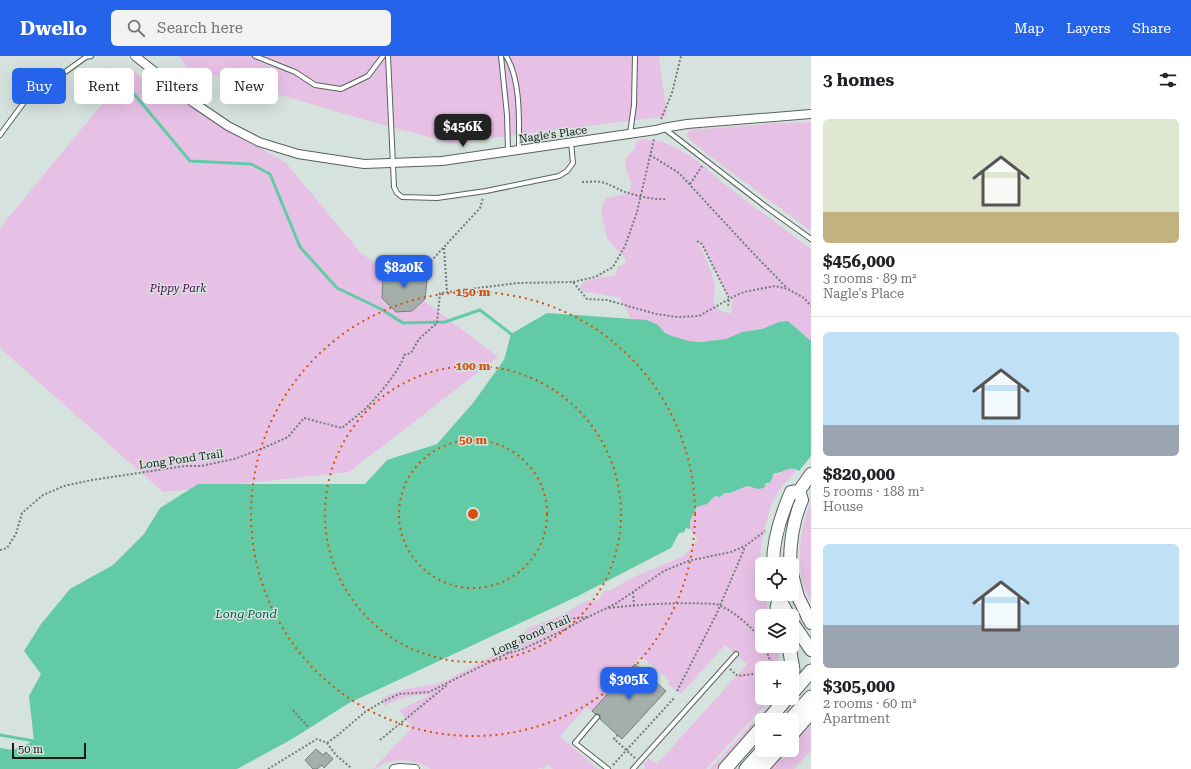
<!DOCTYPE html>
<meta charset="utf-8">
<style>
:root{--surface:#fff;--page:#f2f2f2;--text:#202124;--muted:#757577;--line:#e0e0e0;--accent:#2563eb}
body{margin:0;font-family:"Roboto Serif",serif;background:var(--page);color:var(--text);height:100vh;display:flex;flex-direction:column;font-size:15px;white-space:nowrap}
*{box-sizing:border-box;margin:0}
p{font-size:13px;color:var(--muted)}
.icon{flex:none;width:22px;height:22px;fill:none;stroke:currentColor;stroke-width:2;stroke-linecap:round;stroke-linejoin:round}
.map{position:relative;flex:1;overflow:hidden}
.side{display:flex;flex-direction:column;background:var(--surface);width:380px}
.side>*{flex:none}
.top-card{position:absolute;left:12px;top:12px;width:380px;height:36px;display:flex;gap:8px}
.controls{position:absolute;left:755px;top:501px;display:grid;gap:8px}
.controls a{display:grid;place-items:center;width:44px;height:44px;border-radius:6px;background:var(--surface);box-shadow:0 4px 16px #0002;font-size:20px}
.scale{position:absolute;left:12px;bottom:10px;width:74px;box-sizing:border-box;padding-left:4px;border:2px solid #161b19;border-top:0;font-size:11px;line-height:14px;white-space:nowrap;color:#161b19;-webkit-text-stroke:3px #d6e2dd;paint-order:stroke}
.price{position:absolute;translate:-50% -34px;padding:0 9px;border-radius:8px;background:var(--accent);color:#fff;font-size:13px;line-height:26px;filter:drop-shadow(0 1px 2px #0008)}
.price::after{content:'';position:absolute;left:50%;top:24px;width:12px;height:9px;margin-left:-6px;background:inherit;clip-path:polygon(0 0,100% 0,50% 100%)}
.price.active{background:#222;color:#fff}
ul{padding:0;list-style:none}
li{display:grid;align-content:center;gap:8px;height:212px;padding:0 12px}
li+li{border-top:1px solid var(--line)}
li span{display:grid;place-items:center;height:124px;border-radius:6px;color:#555}
li>.icon{margin-inline-start:auto}
span .icon{width:72px;height:72px;fill:#fffc;stroke-width:1}
li b{font-size:17px}
h2{display:flex;justify-content:space-between;align-items:center;height:48px;padding:0 12px;font-size:17px}
.chip{padding:0 14px;border-radius:6px;background:var(--surface);box-shadow:0 4px 16px #0002;font-size:14px;line-height:36px}
.chip.active{background:var(--accent);color:#fff}
header{display:flex;align-items:center;gap:24px;box-sizing:border-box;height:56px;padding:0 20px;background:var(--accent);color:#fff}
header strong{font-size:19px}
nav{display:flex;gap:22px;margin-inline-start:auto;font-size:14px}
.search{width:280px;height:36px;background:var(--page);display:flex;align-items:center;gap:10px;box-sizing:border-box;padding:0 14px;border-radius:6px;color:var(--muted);font-size:15px}
main{display:flex;flex:1;min-height:0}
.map>svg:first-child{display:block}
</style>
<header>
<strong>Dwello</strong>
<div class="search"><svg class="icon" aria-label="search" viewBox="0 0 24 24"><circle cx="10" cy="10" r="6"/><path d="M15 15l6 6"/></svg>Search here</div>
<nav><a>Map</a><a>Layers</a><a>Share</a></nav>
</header>
<main>
<div class="map">
<svg width="811" height="713" viewBox="0 0 811 713">
<rect width="100%" height="100%" fill="#d6e2dd"/>
<path fill="#e7c0e6" fill-rule="evenodd" d="M 179,0 L 659,0 L 667,60 L 452,87 L 369,65 L 187,11 Z
M 130,14 L 286,107 L 360,196 L 498,301 L 349,416 L 163,436 L 0,292 L 0,172 Z
M 811,66 L 811,175 L 707,98 L 687,81 L 687,78 L 690,74 L 779,67 Z
M 642,83 L 663,86 L 677,92 L 696,104 L 733,135 L 811,193 L 811,285 L 788,265 L 762,273 L 742,276 L 726,283 L 701,286 L 689,285 L 672,280 L 665,277 L 658,269 L 631,262 L 620,242 L 583,235 L 580,231 L 583,226 L 601,221 L 615,220 L 618,210 L 625,208 L 626,204 C 621,197 614,192 609,185 C 606,181 606,177 605,172 C 602,160 599,154 606,142 L 626,138 L 631,132 L 631,126 L 625,111 L 626,101 L 635,93 L 635,87 ZM 698,186 L 702,188 L 729,242 L 733,241 L 731,257 C 725,257 718,255 715,249 C 712,243 715,239 715,234 C 716,224 703,195 698,186 Z
M 791,412 L 797,414 L 782,430 L 772,447 L 769,456 L 761,488 L 760,513 L 762,538 L 764,538 L 770,560 L 762,560 L 762,590 L 777,590 L 778,591 L 778,612 L 762,612 L 762,642 L 770,642 L 764,650 L 706,713 L 645,713 L 644,708 L 649,702 L 657,708 L 747,608 L 725,589 L 681,638 L 668,628 L 670,625 L 641,600 L 592,655 L 586,651 L 560,680 L 598,713 L 553,713 L 547,708 L 543,713 L 540,711 L 538,713 L 431,713 C 418,705 402,702 387,706 C 382,708 378,713 373,713 L 410,674 L 410,668 L 399,654 L 430,639 C 414,639 398,642 384,650 L 382,642 L 399,635 L 410,632 L 433,629 L 449,623 L 507,592 L 521,581 L 529,572 L 564,558 L 588,544 L 594,546 L 598,545 L 604,535 L 612,534 L 629,523 L 684,500 L 698,483 L 690,473 C 691,469 690,464 692,460 C 695,457 696,456 697,451 L 701,450 L 715,440 L 720,441 L 725,437 L 730,437 L 747,430 L 750,432 L 770,427 L 774,417 L 777,418 Z
M 811,445 L 811,546 C 794,514 799,477 811,445 Z
M 773,642 L 778,642 L 716,713 L 710,713 L 760,659 L 770,649 Z
M 811,664 L 811,695 L 794,713 L 768,713 L 785,694 L 792,694 L 792,686 Z"/>
<path fill="#62cba6" d="M 547,257 L 647,264 L 658,269 L 665,277 L 672,280 L 689,285 L 701,286 L 726,283 L 742,276 L 762,273 L 779,266 L 788,265 L 811,285 L 811,400 L 799,415 C 789,408 783,418 774,417 L 770,427 L 766,427 L 764,432 L 758,433 L 747,430 L 730,437 L 725,437 L 720,441 L 715,440 L 707,448 L 697,451 L 690,465 L 690,473 L 686,472 L 684,476 L 679,477 L 671,492 L 578,540 L 349,647 L 292,683 L 237,713 L 0,713 L 0,692 L 13,694 L 34,685 L 29,640 L 41,618 L 24,595 L 41,568 L 70,533 L 113,509 L 144,478 L 160,452 L 198,428 L 365,428 L 387,404 L 437,388 L 473,347 L 504,304 L 511,278 Z"/>
<g fill="none" stroke-linecap="round" stroke-linejoin="round">
<path stroke="#62cba6" stroke-width="3" d="M 107,13 L 134,38 L 190,105 L 251,108 L 270,118 L 300,191 L 337,232 L 381,253 L 403,267 L 445,266 L 480,254 L 511,278
M 0,679 L 34,685"/>
</g>
<path fill="#a4afaa" stroke="#77827e" d="M 397,210 L 414,210 L 427,224 L 425,243 L 412,255 L 396,256 L 382,242 L 383,222 Z
M 635,608 L 666,635 L 622,683 L 600,663 L 600,659 L 595,658 L 592,655 Z
M 316,693 L 323,699 L 326,696 L 333,703 L 324,712 L 322,709 L 317,713 L 313,713 L 305,704 Z"/>
<g fill="none" stroke-linecap="round" stroke-linejoin="round">
<g stroke="#57625d" stroke-width="6">
<path id="service" d="M 255,0 L 295,16 L 315,29 L 341,33 L 368,20 L 383,0
M 388,0 L 394,131 L 397,137 L 402,141 L 437,142 L 486,135 L 559,120 L 567,115 L 573,107 L 571,86
M 501,0 L 507,59 L 508,95
M 506,0 C 521,23 519,66 519,93
M 665,73 L 765,150 L 811,183
M 630,78 L 634,49 L 635,0
M 0,79 L 25,45 L 86,1 L 91,0
M 597,661 L 575,687 L 608,713
M 633,713 L 736,598"/>
</g>
<g stroke="#57625d" stroke-width="10">
<path id="minor" d="M 135,0 L 194,47 L 228,70 L 259,86 L 298,98 L 364,108 L 442,105 L 656,74 L 663,72 L 687,68 L 811,58
M 394,713 L 400,712 L 415,713"/>
</g>
<g stroke="#57625d" stroke-width="14">
<path id="secondary" d="M 773,508 C 773,483 781,459 791,436 L 799,435 L 811,418
M 790,508 C 790,486 793,464 802,444 L 799,435
M 792,518 L 798,541 L 811,567
M 777,538 L 789,560
M 792,566 L 811,594"/>
</g>
<g stroke="#57625d" stroke-width="15">
<path id="primary" d="M 779,543 L 777,552 L 779,560
M 808,561 L 811,563
M 789,590 L 793,614 L 792,626
M 792,637 L 811,615
M 768,664 L 787,642
M 790,664 L 811,641
M 792,678 L 811,656
M 725,713 L 762,671
M 746,713 L 763,694
M 761,713 L 778,694"/>
</g>
<path stroke="#737c78" stroke-width="2" stroke-dasharray="2 2" stroke-linecap="butt" d="M 661,63 L 672,37 L 681,0
M 650,99 L 679,117 L 751,195 L 787,232
M 582,126 C 589,126 595,125 601,126 C 610,128 617,133 625,136 C 638,140 653,144 666,143
M 690,128 L 702,110
M 697,185 L 702,188 L 729,242 L 728,250
M 444,192 L 447,236
M 420,217 L 480,152 L 483,142
M 573,226 L 595,221 L 613,211 L 625,190 L 637,156 L 654,83
M 0,494 L 7,492 L 16,478 L 22,457 L 43,439 L 64,430 L 92,424 L 185,410 L 201,410 L 234,403 L 261,393 L 288,381 L 304,362 L 342,372 C 349,366 357,360 364,354 C 374,345 402,312 404,299 L 411,297 L 419,283 L 437,267 L 440,237 L 517,227 L 573,226 L 587,243 L 607,244 L 656,258 L 677,261 L 699,260 L 733,241 L 744,236 L 775,230 L 788,233 L 804,242 L 811,250
M 633,536 L 634,549
M 609,552 C 645,548 679,546 716,548 C 731,553 753,571 762,585
M 765,590 L 769,602 L 776,612
M 507,597 C 535,573 550,564 587,561
M 730,613 L 738,620 L 762,617
M 677,635 L 716,559 L 745,491
M 293,654 L 309,672
M 618,679 L 614,683 L 635,702
M 380,684 L 447,629
M 327,687 L 338,679 L 365,656 L 380,647 L 399,638 L 429,636 L 506,598 L 523,593 L 564,574 L 584,563 L 615,548 L 664,515 L 688,505 L 731,496 L 745,490 L 765,475
M 613,709 L 675,641
M 268,713 L 317,683 L 327,687 L 336,699 L 351,712"/>
<use href="#service" stroke="#fff" stroke-width="4"/>
<use href="#minor" stroke="#fff" stroke-width="8"/>
<use href="#secondary" stroke="#fff" stroke-width="12"/>
<use href="#primary" stroke="#fff" stroke-width="13"/>
</g>
<g fill="none" stroke="#d3530d" stroke-width="2" stroke-dasharray="2 4">
<circle cx="473" cy="458" r="74"/>
<circle cx="473" cy="458" r="148"/>
<circle cx="473" cy="458" r="222"/>
</g>
<g text-anchor="middle" stroke-width="3" stroke-linejoin="round" paint-order="stroke">
<g font-size="11" fill="#161b19" stroke="#d6e2dd">
<text transform="translate(553 78) rotate(-8)" y="4">Nagle's Place</text>
<text transform="translate(181 403) rotate(-8)" y="4">Long Pond Trail</text>
<text transform="translate(531 579) rotate(-24)" y="4">Long Pond Trail</text>
</g>
<g font-size="11" font-style="italic" fill="#540355" stroke="#d6e2dd">
<text x="178" y="236">Pippy Park</text>
</g>
<g font-size="12" font-style="italic" fill="#015c45" stroke="#d6e2dd">
<text x="246" y="562">Long Pond</text>
</g>
</g>
<circle cx="473" cy="458" r="6" fill="#d3530d" stroke="#d6e2dd" stroke-width="2"/>
<g font-size="12" text-anchor="middle" font-weight="bold" fill="#d3530d" stroke="#d6e2dd" stroke-width="3" stroke-linejoin="round" paint-order="stroke">
<text x="473" y="240">150 m</text>
<text x="473" y="314">100 m</text>
<text x="473" y="388">50 m</text>
</g>
</svg>
<div class="controls">
<a><svg class="icon" aria-label="locate" viewBox="0 0 24 24"><circle cx="12" cy="12" r="6"/><path d="M12 2v4M12 18v4M2 12h4M18 12h4"/></svg></a>
<a><svg class="icon" aria-label="layers" viewBox="0 0 24 24"><path d="M12 4l9 5-9 5-9-5zM3 14l9 5 9-5"/></svg></a>
<a>+</a>
<a>−</a>
</div>
<div class="scale">50 m</div>
<b class="price active" style="left:463px;top:92px">$456K</b>
<b class="price" style="left:404px;top:233px">$820K</b>
<b class="price" style="left:629px;top:645px">$305K</b>
<div class="top-card">
<a class="chip active">Buy</a>
<a class="chip">Rent</a>
<a class="chip">Filters</a>
<a class="chip">New</a>
</div>
</div>
<section class="side">
<h2>3 homes<svg class="icon" aria-label="filters" viewBox="0 0 24 24"><path d="M4 7h16M4 17h16"/><circle cx="9" cy="7" r="2"/><circle cx="15" cy="17" r="2"/></svg></h2>
<ul>
<li><span style="background:linear-gradient(#dfe7d0 75%,#c2b280 0)"><svg class="icon" aria-label="home" viewBox="0 0 24 24"><path d="M3 11l9-7 9 7M6 9v11h12V9"/></svg></span><div><b>$456,000</b><p>3 rooms · 89 m²</p><p>Nagle's Place</p></div></li>
<li><span style="background:linear-gradient(#bfe0f5 75%,#9aa5b1 0)"><svg class="icon" aria-label="home" viewBox="0 0 24 24"><path d="M3 11l9-7 9 7M6 9v11h12V9"/></svg></span><div><b>$820,000</b><p>5 rooms · 188 m²</p><p>House</p></div></li>
<li><span style="background:linear-gradient(#bfe0f5 65%,#9aa5b1 0)"><svg class="icon" aria-label="home" viewBox="0 0 24 24"><path d="M3 11l9-7 9 7M6 9v11h12V9"/></svg></span><div><b>$305,000</b><p>2 rooms · 60 m²</p><p>Apartment</p></div></li>
</ul>
</section>
</main>
